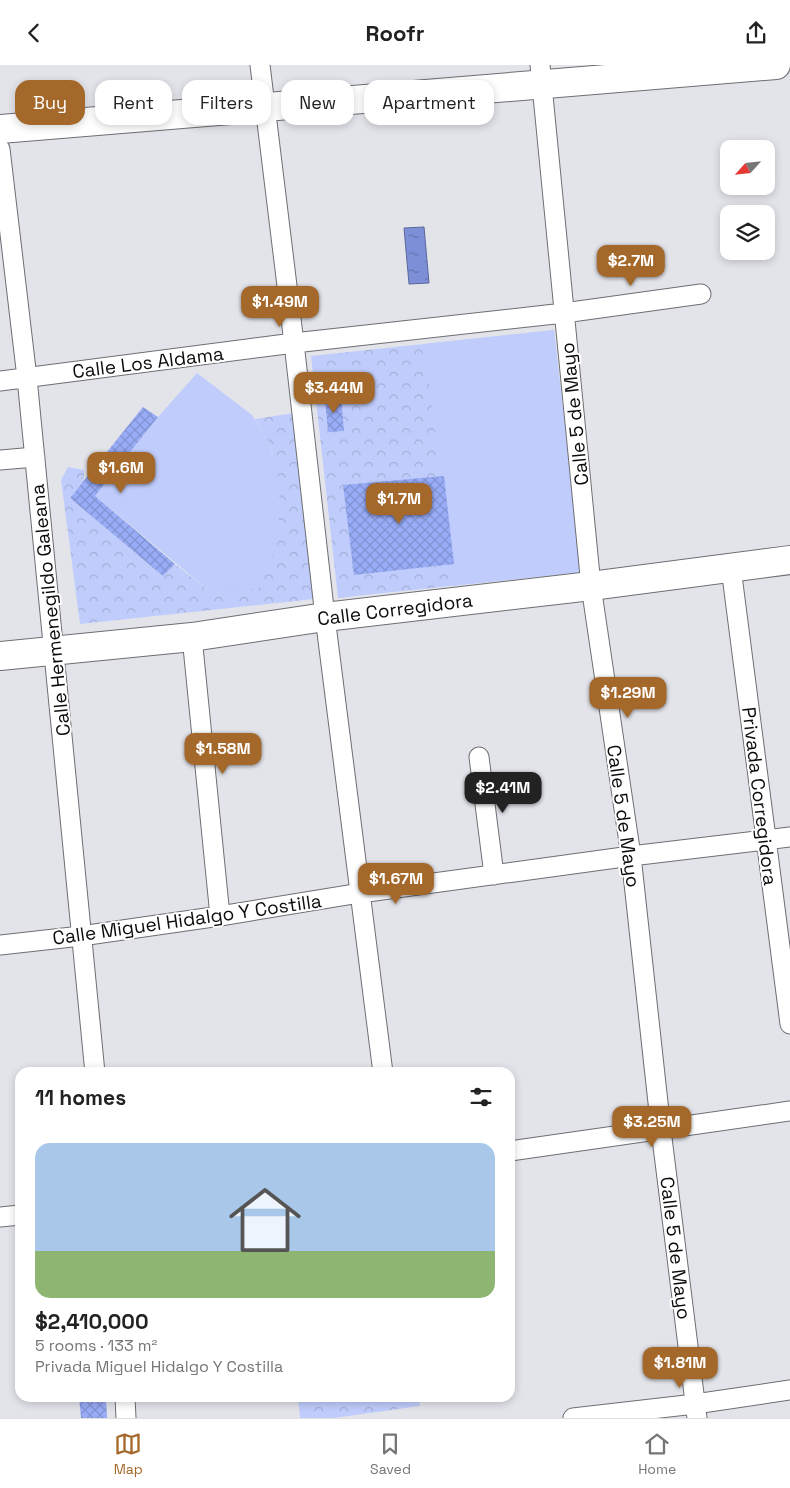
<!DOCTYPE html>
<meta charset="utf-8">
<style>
:root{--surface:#fff;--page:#f2f2f2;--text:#222;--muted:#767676;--line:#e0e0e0;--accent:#a5682b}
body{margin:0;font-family:"Space Grotesk",sans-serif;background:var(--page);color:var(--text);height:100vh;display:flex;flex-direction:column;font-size:19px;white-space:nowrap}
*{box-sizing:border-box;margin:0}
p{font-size:16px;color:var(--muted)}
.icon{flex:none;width:28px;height:28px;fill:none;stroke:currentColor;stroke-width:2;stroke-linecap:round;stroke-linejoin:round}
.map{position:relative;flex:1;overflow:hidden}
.panel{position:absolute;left:15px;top:1002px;width:500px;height:335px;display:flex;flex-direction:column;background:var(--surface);border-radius:15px;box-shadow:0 2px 8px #0003}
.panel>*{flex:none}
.hud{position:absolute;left:15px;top:15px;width:500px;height:45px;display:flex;gap:10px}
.needle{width:32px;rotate:243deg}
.tools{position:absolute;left:720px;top:75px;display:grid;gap:10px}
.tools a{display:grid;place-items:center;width:55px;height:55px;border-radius:10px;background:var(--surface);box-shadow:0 2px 8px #0003;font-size:25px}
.price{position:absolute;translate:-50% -42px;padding:0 11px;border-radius:10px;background:var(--accent);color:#fff;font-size:16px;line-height:32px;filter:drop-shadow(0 1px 2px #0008)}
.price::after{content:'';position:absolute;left:50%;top:30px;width:15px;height:11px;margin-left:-8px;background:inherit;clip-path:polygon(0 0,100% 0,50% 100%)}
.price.active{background:#222;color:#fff}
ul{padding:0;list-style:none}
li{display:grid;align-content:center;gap:10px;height:265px;padding:0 20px}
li+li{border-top:1px solid var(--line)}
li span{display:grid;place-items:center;height:155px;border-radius:15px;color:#555}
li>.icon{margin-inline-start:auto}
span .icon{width:90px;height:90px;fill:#fffc;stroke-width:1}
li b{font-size:21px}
h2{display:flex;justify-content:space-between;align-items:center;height:60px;padding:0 20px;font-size:21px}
.tag{padding:0 18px;border-radius:15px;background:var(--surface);box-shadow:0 2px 8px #0003;font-size:18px;line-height:45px}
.tag.active{background:var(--accent);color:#fff}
header{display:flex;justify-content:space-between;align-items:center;height:65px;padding:0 20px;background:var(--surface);font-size:22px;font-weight:700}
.menu{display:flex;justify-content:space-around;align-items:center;height:70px;border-top:1px solid var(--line);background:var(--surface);font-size:14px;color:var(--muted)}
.menu a{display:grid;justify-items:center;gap:2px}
.menu .active{color:var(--accent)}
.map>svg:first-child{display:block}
</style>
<header><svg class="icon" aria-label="back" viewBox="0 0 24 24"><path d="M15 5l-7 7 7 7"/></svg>Roofr<svg class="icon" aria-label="share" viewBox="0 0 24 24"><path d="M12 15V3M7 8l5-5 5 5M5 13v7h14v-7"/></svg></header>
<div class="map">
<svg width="790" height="1353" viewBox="0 0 790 1353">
<defs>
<pattern id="park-crowns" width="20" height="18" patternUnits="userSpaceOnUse" patternTransform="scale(1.25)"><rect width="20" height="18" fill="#c0cdfc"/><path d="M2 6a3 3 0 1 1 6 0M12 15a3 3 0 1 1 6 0" fill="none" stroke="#a4afd7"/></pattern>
<pattern id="water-ripples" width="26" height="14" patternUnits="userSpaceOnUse" patternTransform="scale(1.25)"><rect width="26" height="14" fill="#7d8fd7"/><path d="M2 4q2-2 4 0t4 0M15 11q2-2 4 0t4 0" fill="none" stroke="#6573ad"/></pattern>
<pattern id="building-cross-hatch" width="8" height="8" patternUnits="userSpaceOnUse" patternTransform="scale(1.25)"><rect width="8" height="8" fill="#99acf7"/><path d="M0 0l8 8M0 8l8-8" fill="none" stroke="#8293d3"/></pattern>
</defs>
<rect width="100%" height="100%" fill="#e3e4ea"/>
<path fill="url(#park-crowns)" d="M 554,265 L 581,507 L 338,533 L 311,291 Z
M 294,348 L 314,534 L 80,559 L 61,415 L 68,402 L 84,405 L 84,415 L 70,433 L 163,511 L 175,499 L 208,525 L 280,440 C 277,404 276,385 255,354 Z
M 298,1333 L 419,1333 L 420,1341 L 334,1353 L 300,1353 Z"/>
<path fill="#c0cdfc" d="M 554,265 L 581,507 L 452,521 L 425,279 Z
M 197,308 L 252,350 L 267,373 L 277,403 L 280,440 L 277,480 L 258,524 L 208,525 L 95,431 L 158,352 Z"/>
<path fill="url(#water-ripples)" stroke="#5b679a" d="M 424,162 L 429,218 L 409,219 L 404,163 Z"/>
<path fill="url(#building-cross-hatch)" d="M 341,332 L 344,366 L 328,367 L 325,333 Z
M 143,342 L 158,352 L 95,431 L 175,499 L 163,511 L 70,433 Z
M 444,411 L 454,499 L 354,510 L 343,420 Z
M 79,1332 L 106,1332 L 107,1353 L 81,1353 Z"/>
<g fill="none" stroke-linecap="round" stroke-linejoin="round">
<g stroke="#6d6e73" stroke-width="21">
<path id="street" d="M 260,0 L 294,278 L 325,552 L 383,1008
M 540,0 L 591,521 L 631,791 L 661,1065 L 697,1353
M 0,84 L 27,313 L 95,1008
M 0,316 L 294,278 L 564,248 L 701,229
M 0,395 L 35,392
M 731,503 L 790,959
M 192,572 L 220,851
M 479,692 L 494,810
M 0,880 L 81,871 L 220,851 L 360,828 L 631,791 L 790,772
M 510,1086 L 790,1046
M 0,1152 L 20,1150
M 125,1332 L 126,1353
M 573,1353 L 695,1339 L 790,1325"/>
</g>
<g stroke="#6d6e73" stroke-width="30">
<path id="secondary" d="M 0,64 L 776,0
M 0,591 L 192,572 L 325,552 L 591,521 L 790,495"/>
</g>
<use href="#street" stroke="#fff" stroke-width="19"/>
<use href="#secondary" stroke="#fff" stroke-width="28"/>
</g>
<g text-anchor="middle" stroke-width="4" stroke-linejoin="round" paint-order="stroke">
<g font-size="19" fill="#0b0b0d" stroke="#fff">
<text transform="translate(148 297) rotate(-7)" y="7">Calle Los Aldama</text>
<text transform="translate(574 349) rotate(-96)" y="7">Calle 5 de Mayo</text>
<text transform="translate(395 544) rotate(-7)" y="7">Calle Corregidora</text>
<text transform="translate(50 545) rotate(-96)" y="7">Calle Hermenegildo Galeana</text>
<text transform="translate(760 731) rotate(83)" y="7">Privada Corregidora</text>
<text transform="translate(624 751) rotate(82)" y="7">Calle 5 de Mayo</text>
<text transform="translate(187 854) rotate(-8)" y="7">Calle Miguel Hidalgo Y Costilla</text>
<text transform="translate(676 1183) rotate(83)" y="7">Calle 5 de Mayo</text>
</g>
</g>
</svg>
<div class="tools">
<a><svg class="needle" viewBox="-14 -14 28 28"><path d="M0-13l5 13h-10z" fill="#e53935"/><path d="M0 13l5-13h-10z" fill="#767676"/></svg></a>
<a><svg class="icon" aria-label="layers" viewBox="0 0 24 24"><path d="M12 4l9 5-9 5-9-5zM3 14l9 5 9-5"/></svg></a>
</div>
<b class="price" style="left:631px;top:222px">$2.7M</b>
<b class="price" style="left:280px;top:263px">$1.49M</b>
<b class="price" style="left:334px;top:349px">$3.44M</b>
<b class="price" style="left:121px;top:429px">$1.6M</b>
<b class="price" style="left:399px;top:460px">$1.7M</b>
<b class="price" style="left:628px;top:654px">$1.29M</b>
<b class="price" style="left:223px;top:710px">$1.58M</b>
<b class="price active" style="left:503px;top:749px">$2.41M</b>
<b class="price" style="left:396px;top:840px">$1.67M</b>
<b class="price" style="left:652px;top:1083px">$3.25M</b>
<b class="price" style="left:680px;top:1324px">$1.81M</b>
<div class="hud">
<a class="tag active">Buy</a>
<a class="tag">Rent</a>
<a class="tag">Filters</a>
<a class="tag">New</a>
<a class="tag">Apartment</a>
</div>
<section class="panel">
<h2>11 homes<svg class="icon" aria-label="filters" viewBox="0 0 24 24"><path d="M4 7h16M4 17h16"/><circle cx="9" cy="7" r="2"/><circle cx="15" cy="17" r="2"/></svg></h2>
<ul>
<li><span style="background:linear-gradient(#a9c7e8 70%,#8fb573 0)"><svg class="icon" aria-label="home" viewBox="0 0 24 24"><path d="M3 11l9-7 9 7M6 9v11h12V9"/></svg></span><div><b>$2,410,000</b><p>5 rooms · 133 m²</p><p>Privada Miguel Hidalgo Y Costilla</p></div></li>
</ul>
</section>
</div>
<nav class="menu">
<a class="active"><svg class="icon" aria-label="map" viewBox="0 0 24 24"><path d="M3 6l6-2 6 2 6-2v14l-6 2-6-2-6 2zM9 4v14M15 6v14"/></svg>Map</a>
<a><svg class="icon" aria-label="saved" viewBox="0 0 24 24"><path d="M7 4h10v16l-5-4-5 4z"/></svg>Saved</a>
<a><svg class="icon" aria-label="home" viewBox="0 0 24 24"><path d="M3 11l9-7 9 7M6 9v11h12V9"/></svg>Home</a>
</nav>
